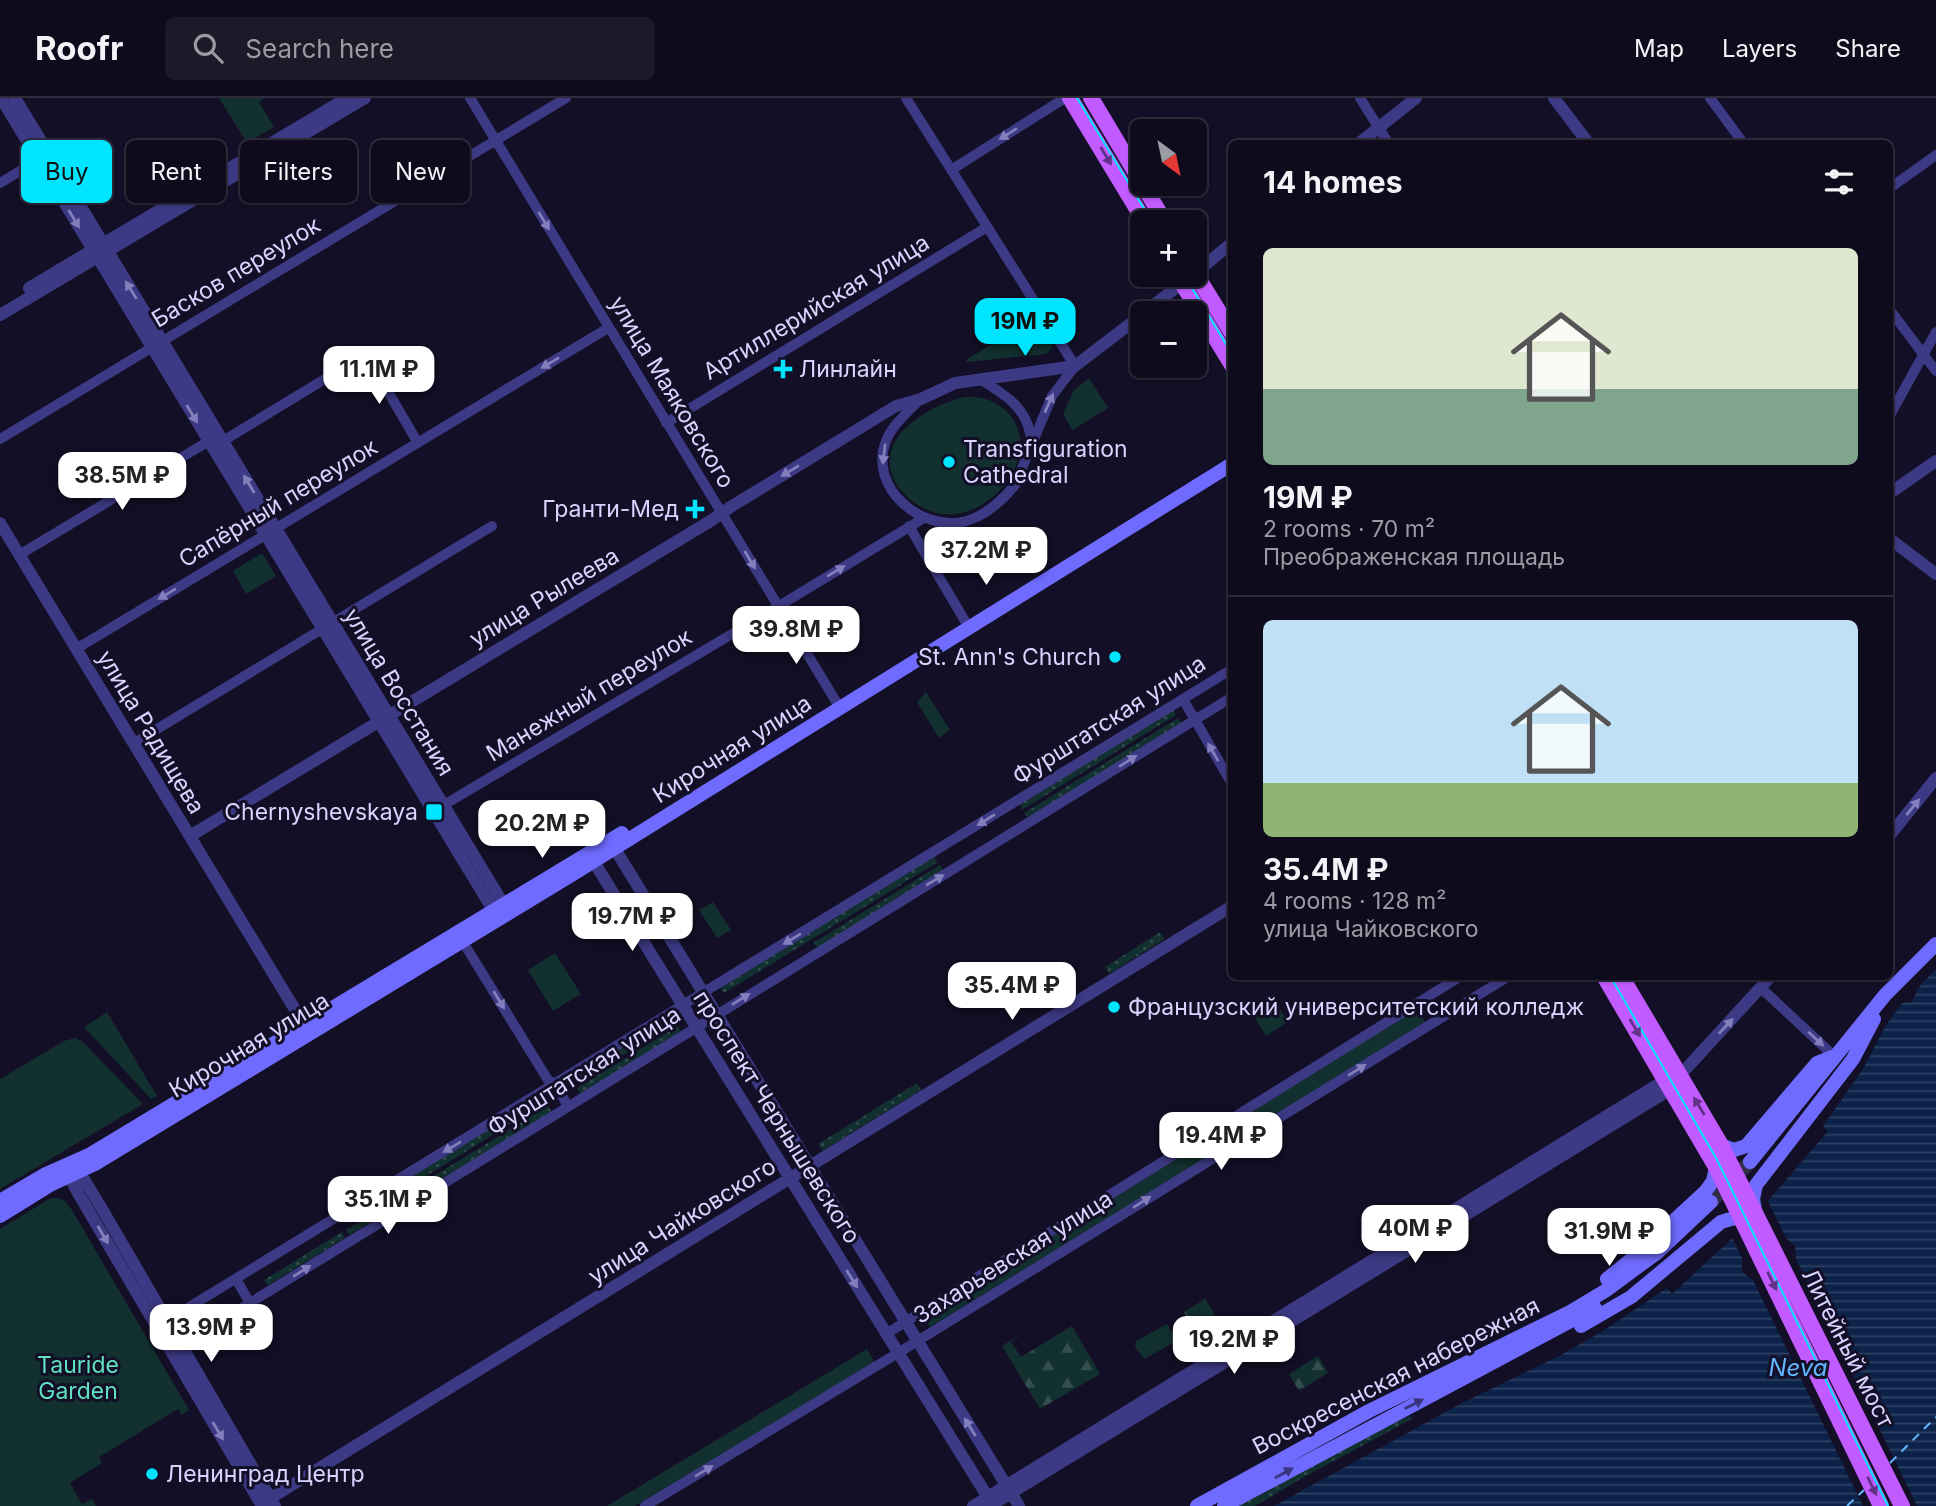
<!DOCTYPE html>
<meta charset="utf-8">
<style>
:root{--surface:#0e0b1c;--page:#1c1929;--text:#f1f3f6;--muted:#9b9ba3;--line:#2e2b3b;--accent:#00e5ff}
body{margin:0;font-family:Inter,sans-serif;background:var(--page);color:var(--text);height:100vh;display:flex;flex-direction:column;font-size:26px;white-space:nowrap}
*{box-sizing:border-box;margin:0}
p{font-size:23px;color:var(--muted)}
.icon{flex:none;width:38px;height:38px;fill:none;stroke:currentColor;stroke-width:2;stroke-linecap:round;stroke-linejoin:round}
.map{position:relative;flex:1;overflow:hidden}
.drawer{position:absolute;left:1228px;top:42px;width:665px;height:840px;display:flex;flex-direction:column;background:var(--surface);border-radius:10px;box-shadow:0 2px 5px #0004,0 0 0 2px var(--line)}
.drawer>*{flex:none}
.banner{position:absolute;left:21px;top:42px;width:665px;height:63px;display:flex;gap:14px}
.needle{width:46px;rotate:147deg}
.buttons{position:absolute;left:1130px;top:21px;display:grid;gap:14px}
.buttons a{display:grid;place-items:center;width:77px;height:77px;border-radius:10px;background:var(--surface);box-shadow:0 2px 5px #0004,0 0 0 2px var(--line);font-size:35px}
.price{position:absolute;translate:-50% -60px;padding:0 16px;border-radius:14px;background:#fff;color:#222;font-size:23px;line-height:46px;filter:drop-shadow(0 2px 4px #0008)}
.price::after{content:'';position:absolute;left:50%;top:42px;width:21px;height:16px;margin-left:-10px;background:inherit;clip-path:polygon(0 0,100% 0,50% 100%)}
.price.on{background:var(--accent);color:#111}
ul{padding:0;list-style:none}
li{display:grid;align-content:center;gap:14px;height:371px;padding:0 35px}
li+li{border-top:2px solid var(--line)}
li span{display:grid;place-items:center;height:217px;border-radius:10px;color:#555}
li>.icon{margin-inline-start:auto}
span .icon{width:126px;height:126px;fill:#fffc;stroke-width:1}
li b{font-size:30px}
h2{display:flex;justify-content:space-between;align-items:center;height:84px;padding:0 35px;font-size:30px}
.chip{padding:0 24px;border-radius:10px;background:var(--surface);box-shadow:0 2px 5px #0004,0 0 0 2px var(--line);font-size:24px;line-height:63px}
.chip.on{background:var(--accent);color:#111}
header{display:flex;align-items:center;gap:42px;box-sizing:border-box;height:98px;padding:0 35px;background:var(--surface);border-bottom:2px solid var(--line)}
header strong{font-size:33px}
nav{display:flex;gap:38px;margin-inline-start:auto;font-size:24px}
.search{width:490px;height:63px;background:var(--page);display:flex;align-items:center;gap:18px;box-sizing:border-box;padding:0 24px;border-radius:10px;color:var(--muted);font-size:26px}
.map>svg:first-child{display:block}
</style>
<header>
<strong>Roofr</strong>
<div class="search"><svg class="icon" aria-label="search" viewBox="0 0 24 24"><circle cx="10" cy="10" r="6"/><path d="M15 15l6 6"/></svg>Search here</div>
<nav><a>Map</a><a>Layers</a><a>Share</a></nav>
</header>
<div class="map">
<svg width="1936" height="1408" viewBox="0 0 1936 1408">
<defs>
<pattern id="grass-dots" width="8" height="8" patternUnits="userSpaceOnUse" patternTransform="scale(1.75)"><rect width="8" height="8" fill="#12302f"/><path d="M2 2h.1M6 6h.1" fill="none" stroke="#344d4e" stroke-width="1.8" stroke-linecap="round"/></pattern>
<pattern id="forest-firs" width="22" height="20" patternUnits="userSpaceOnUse" patternTransform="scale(1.75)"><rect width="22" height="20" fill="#12302f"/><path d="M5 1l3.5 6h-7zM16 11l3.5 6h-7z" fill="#344d4e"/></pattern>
<pattern id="water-rules" width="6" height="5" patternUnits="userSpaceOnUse" patternTransform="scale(1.75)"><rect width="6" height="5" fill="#0c2248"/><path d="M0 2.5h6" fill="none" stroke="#2f4163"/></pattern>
</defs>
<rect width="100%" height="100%" fill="#130f26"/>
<path fill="url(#grass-dots)" d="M 1173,611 L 1176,617 L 1022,712 L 1020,705 Z
M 1178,620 L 1182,626 L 1029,720 L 1024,715 Z
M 934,758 L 938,764 L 724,895 L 720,889 Z
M 940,767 L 943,773 L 818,850 L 813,845 Z
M 1160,834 L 1165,841 L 1109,876 L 1105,869 Z
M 672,919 L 675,925 L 575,987 L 571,981 Z
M 678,928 L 681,934 L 581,996 L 577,990 Z
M 917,985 L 921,992 L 822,1053 L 818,1046 Z
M 542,998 L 546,1004 L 350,1125 L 346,1119 Z
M 548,1008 L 552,1014 L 349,1137 L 346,1132 Z
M 342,1134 L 345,1140 L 268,1187 L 264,1182 Z
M 1411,1318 L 1412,1321 L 1306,1378 L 1255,1408 L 1235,1408 L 1369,1335 Z"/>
<path fill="url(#forest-firs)" d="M 1205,1201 L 1214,1215 L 1214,1220 L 1195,1232 L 1184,1214 Z
M 1072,1228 L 1100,1276 L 1040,1311 L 1002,1248 L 1023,1235 L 1011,1244 L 1021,1259 Z
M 1318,1258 L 1328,1275 L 1299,1293 L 1289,1276 Z"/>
<path fill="#12302f" d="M 219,0 L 264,0 L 259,4 L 274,29 L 247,45 Z
M 1036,219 L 1053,249 L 1046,256 L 1030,258 L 1014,233 Z
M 1010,235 L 1025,258 L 967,264 L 966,262 Z
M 1089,280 L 1108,310 L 1072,332 L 1063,316 L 1074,292 Z
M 964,299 C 979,298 992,301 1004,311 C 1050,352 989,428 937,415 C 920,411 904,399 895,384 C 872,339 929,308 964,299 Z
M 262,455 L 276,478 L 246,496 L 233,473 Z
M 926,594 L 950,632 L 939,640 L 917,604 Z
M 713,804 L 731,832 L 717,840 L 699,812 Z
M 555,855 L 581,896 L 553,913 L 528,872 Z
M 1275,903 L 1288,924 L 1266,938 L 1253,917 Z
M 1417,911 L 1426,925 L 930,1229 L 924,1218 Z
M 107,914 L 157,998 L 151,1001 L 84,929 Z
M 75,940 L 82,943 L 143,1006 L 0,1091 L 0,981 L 64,943 Z
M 57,1100 L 65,1103 L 72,1112 L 189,1312 L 182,1317 L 178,1311 L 99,1359 L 102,1365 L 70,1385 L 82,1406 L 92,1401 L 96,1408 L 0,1408 L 0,1131 L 49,1101 Z
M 1167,1226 L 1175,1239 L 1175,1244 L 1144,1261 L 1135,1249 L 1136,1243 Z
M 867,1251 L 875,1265 L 635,1408 L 607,1408 Z"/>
<path fill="url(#water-rules)" d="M 1936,871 L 1936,1408 L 1274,1408 L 1462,1305 L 1559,1258 L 1603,1233 L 1667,1190 L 1672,1196 L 1751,1123 L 1828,1033 L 1823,1028 L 1863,971 L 1885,929 L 1902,905 L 1912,904 L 1919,889 Z"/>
<path fill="#130f26" d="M 1767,1101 L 1786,1140 L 1795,1148 L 1796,1161 L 1917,1408 L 1863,1408 L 1753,1182 L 1742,1174 L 1742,1160 L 1731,1138 Z"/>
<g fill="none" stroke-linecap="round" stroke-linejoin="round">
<path stroke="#62b6ff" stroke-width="2" stroke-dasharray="9 7" stroke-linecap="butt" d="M 1890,1365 L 1936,1319
M 1847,1408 L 1864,1392"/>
<path stroke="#312d47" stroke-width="14" stroke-dasharray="14 7" stroke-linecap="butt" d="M 1711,1104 L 1750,1064"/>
<path stroke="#3d3a85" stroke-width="10" d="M 470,0 L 840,610
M 906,0 L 1075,268 L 1052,298 L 1015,387 C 1001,404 984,419 963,424 C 920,433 868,389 886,343 C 892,327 908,314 919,302
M 1360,0 L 1389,46
M 1710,0 L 1744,46
M 951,72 L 1065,0
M 0,85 L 43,59
M 1890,90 L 1936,57
M 1890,212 L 1936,273
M 979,281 C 1005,296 1029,311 1031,343
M 1890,317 L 1936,234
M 666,325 L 987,129
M 0,341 L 566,0
M 909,428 L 965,523
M 19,457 L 209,343 L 223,343 L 366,256 L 418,345
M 76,551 L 608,230
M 1183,601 L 1232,686
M 134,645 L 492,428
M 437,711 L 769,514 L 924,420
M 463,844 L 548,982 L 555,986 L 568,1008
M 1761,890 L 1834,958
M 236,1181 L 250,1205
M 160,1227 L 1232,571
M 886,1236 L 1461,878
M 177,1250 L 1232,599
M 645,1408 L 898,1255 L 1509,878"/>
<path stroke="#3d3a85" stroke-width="12" d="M 1,0 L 493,812 L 501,817
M 15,0 L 495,792 L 503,806 L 504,815
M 1554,0 L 1589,46
M 1358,46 L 1416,0
M 1195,175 L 1232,145
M 29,190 L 347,0
M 1144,215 L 1187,181
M 0,217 L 365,0
M 1890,395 L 1936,363
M 0,425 L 308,933
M 1890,441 L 1936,476
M 1890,737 L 1936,680
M 190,738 L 712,422 L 732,408 L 896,308 L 921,301 L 955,285 L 1075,268 L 1143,216
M 606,750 L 615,751 L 1019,1408
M 594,764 L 992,1406
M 68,1069 L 69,1078 L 78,1095 L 262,1408
M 73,1070 L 79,1073 L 102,1111 L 275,1408
M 261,1406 L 1232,808
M 973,1408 L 1665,982
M 990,1408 L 1663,996 L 1771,878"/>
<path stroke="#6f6bff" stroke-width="14" d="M 1721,1047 L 1734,1052 L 1746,1048 L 1817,965 L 1832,959
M 1750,1064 L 1885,897 L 1936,846
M 0,1103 L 44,1077 L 89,1057 L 622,735
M 1755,1112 L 1753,1101 L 1756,1087 L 1853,961 L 1874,921
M 0,1118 L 50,1087 L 95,1066 L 578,773 L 1232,366
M 1607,1181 L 1639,1155 L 1705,1094 L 1713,1083 L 1716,1069
M 1581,1228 L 1631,1199 L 1721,1124 L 1734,1120 L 1742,1122
M 1197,1408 L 1369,1313 L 1570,1214 L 1605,1193 L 1658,1154 L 1711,1104
M 1224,1408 L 1595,1210"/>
<path stroke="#c25bff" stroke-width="16" d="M 1070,0 L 1145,124
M 1091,0 L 1165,124
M 1195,175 L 1232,235
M 1177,177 L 1232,267
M 1604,878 L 1716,1069 L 1881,1408
M 1621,878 L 1721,1047 L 1902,1408"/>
<path stroke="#00e5ff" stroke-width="2" d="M 1077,0 L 1152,124
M 1184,177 L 1232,256
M 1610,878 L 1716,1060 L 1888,1408"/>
</g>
<defs><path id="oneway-solid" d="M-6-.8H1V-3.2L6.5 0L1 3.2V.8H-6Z" transform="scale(1.75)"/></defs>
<g fill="#837fbc">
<use href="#oneway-solid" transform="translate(1008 36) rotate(148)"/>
<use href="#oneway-solid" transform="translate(74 121) rotate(59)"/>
<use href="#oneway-solid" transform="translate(544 123) rotate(59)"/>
<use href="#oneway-solid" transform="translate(131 192) rotate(-122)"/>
<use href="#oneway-solid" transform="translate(550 265) rotate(149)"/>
<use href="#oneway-solid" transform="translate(1049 305) rotate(-66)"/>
<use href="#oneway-solid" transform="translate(192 316) rotate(59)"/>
<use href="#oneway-solid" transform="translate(884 356) rotate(97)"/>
<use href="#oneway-solid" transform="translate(790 373) rotate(149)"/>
<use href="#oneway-solid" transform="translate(249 386) rotate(-121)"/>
<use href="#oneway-solid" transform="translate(750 462) rotate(59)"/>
<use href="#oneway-solid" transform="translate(836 473) rotate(-31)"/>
<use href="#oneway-solid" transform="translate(167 496) rotate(149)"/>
<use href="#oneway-solid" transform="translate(1213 654) rotate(-120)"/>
<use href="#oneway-solid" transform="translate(1128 663) rotate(-32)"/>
<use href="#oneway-solid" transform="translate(1913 709) rotate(-51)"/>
<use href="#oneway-solid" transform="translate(986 722) rotate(148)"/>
<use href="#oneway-solid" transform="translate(935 782) rotate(-31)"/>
<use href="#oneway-solid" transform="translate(792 841) rotate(149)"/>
<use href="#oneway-solid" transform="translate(741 901) rotate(-32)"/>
<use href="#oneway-solid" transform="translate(499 902) rotate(59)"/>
<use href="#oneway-solid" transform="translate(1726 928) rotate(-47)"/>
<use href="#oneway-solid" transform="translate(1816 941) rotate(43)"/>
<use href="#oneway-solid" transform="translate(1357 972) rotate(-32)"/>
<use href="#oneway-solid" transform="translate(452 1049) rotate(149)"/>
<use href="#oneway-solid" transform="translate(1142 1104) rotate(-32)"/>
<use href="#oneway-solid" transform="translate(103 1137) rotate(60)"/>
<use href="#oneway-solid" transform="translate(302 1173) rotate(-32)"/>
<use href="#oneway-solid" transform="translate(852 1181) rotate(58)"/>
<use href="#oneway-solid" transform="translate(970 1329) rotate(-122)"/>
<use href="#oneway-solid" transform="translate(218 1333) rotate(59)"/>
<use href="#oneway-solid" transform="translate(704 1373) rotate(-31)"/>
</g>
<g fill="#623188">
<use href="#oneway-solid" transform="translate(1106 58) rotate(59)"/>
<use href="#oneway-solid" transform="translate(1635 930) rotate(59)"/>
<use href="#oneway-solid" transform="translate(1699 1008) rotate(-121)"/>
<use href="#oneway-solid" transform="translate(1772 1183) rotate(64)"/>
<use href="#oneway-solid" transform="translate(1872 1388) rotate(64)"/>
</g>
<g fill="#38347d">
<use href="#oneway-solid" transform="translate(1414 1306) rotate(-27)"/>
<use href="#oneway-solid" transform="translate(1284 1375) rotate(-29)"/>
</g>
<g fill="#00e5ff" stroke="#130f26" stroke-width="2.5">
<path d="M779.5 260.5h7v7h7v7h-7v7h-7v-7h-7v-7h7z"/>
<circle cx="949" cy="364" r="7"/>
<path d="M691.5 400.5h7v7h7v7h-7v7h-7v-7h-7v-7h7z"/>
<circle cx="1115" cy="559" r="7"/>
<rect x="425" y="705" width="18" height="18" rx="3.5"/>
<circle cx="1114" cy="909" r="7"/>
<circle cx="152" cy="1376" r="7"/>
</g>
<g text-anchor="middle" stroke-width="6" stroke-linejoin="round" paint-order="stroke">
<g font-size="23" fill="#d9d4ff" stroke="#130f26">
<text transform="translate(236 174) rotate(-31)" y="8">Басков переулок</text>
<text transform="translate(816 209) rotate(-31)" y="8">Артиллерийская улица</text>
<text transform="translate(672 294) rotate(59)" y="8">улица Маяковского</text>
<text transform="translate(278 405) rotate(-31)" y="8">Сапёрный переулок</text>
<text transform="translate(544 499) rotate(-31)" y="8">улица Рылеева</text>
<text transform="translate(399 594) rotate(59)" y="8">улица Восстания</text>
<text transform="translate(589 597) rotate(-31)" y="8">Манежный переулок</text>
<text transform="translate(1109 622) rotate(-32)" y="8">Фурштатская улица</text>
<text transform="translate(151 634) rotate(59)" y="8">улица Радищева</text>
<text transform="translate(732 651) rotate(-32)" y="8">Кирочная улица</text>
<text transform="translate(249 947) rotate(-31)" y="8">Кирочная улица</text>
<text transform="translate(584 973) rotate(-32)" y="8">Фурштатская улица</text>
<text transform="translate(777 1019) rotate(58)" y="8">проспект Чернышевского</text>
<text transform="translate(682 1123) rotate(-32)" y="8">улица Чайковского</text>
<text transform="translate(1013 1159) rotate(-32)" y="8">Захарьевская улица</text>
<text transform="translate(1848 1250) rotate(63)" y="8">Литейный мост</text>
<text transform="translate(1396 1278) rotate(-27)" y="8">Воскресенская набережная</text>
</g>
<g font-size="23" fill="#d9d4ff" stroke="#130f26" text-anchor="start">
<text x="799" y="279">Линлайн</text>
<text x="963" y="359">Transfiguration<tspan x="963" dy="26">Cathedral</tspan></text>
<text x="679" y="419" text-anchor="end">Гранти-Мед</text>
<text x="1101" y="567" text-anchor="end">St. Ann's Church</text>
<text x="418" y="722" text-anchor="end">Chernyshevskaya</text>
<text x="1128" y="917">Французский университетский колледж</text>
<text x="166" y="1384">Ленинград Центр</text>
</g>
<g font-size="23" fill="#5fe0c0" stroke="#130f26">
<text x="78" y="1275">Tauride<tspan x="78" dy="26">Garden</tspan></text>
</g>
<g font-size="24" font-style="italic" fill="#62b6ff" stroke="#130f26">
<text x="1798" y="1278">Neva</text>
</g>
</g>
</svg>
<div class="buttons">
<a><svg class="needle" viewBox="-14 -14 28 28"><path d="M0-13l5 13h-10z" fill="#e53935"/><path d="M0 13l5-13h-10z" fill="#9b9ba3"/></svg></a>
<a>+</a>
<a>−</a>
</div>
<b class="price on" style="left:1025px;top:260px">19M ₽</b>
<b class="price" style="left:379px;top:308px">11.1M ₽</b>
<b class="price" style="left:122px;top:414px">38.5M ₽</b>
<b class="price" style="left:986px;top:489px">37.2M ₽</b>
<b class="price" style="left:796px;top:568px">39.8M ₽</b>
<b class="price" style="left:542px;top:762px">20.2M ₽</b>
<b class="price" style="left:632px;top:855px">19.7M ₽</b>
<b class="price" style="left:1012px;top:924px">35.4M ₽</b>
<b class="price" style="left:1221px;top:1074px">19.4M ₽</b>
<b class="price" style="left:388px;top:1138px">35.1M ₽</b>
<b class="price" style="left:1415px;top:1167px">40M ₽</b>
<b class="price" style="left:1609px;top:1170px">31.9M ₽</b>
<b class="price" style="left:211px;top:1266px">13.9M ₽</b>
<b class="price" style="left:1234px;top:1278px">19.2M ₽</b>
<div class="banner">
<a class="chip on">Buy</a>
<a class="chip">Rent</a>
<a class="chip">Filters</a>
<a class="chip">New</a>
</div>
<section class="drawer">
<h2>14 homes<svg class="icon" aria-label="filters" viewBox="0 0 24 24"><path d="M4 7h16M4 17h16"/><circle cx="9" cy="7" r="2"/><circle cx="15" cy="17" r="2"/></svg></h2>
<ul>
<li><span style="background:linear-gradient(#dfe7d0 65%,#7fa58c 0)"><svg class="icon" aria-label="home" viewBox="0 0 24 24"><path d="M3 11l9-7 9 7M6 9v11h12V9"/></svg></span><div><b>19M ₽</b><p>2 rooms · 70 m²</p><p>Преображенская площадь</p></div></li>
<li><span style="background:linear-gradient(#bfe0f5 75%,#8fb573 0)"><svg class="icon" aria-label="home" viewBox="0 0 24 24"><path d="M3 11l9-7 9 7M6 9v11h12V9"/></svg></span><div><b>35.4M ₽</b><p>4 rooms · 128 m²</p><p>улица Чайковского</p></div></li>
</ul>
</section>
</div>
